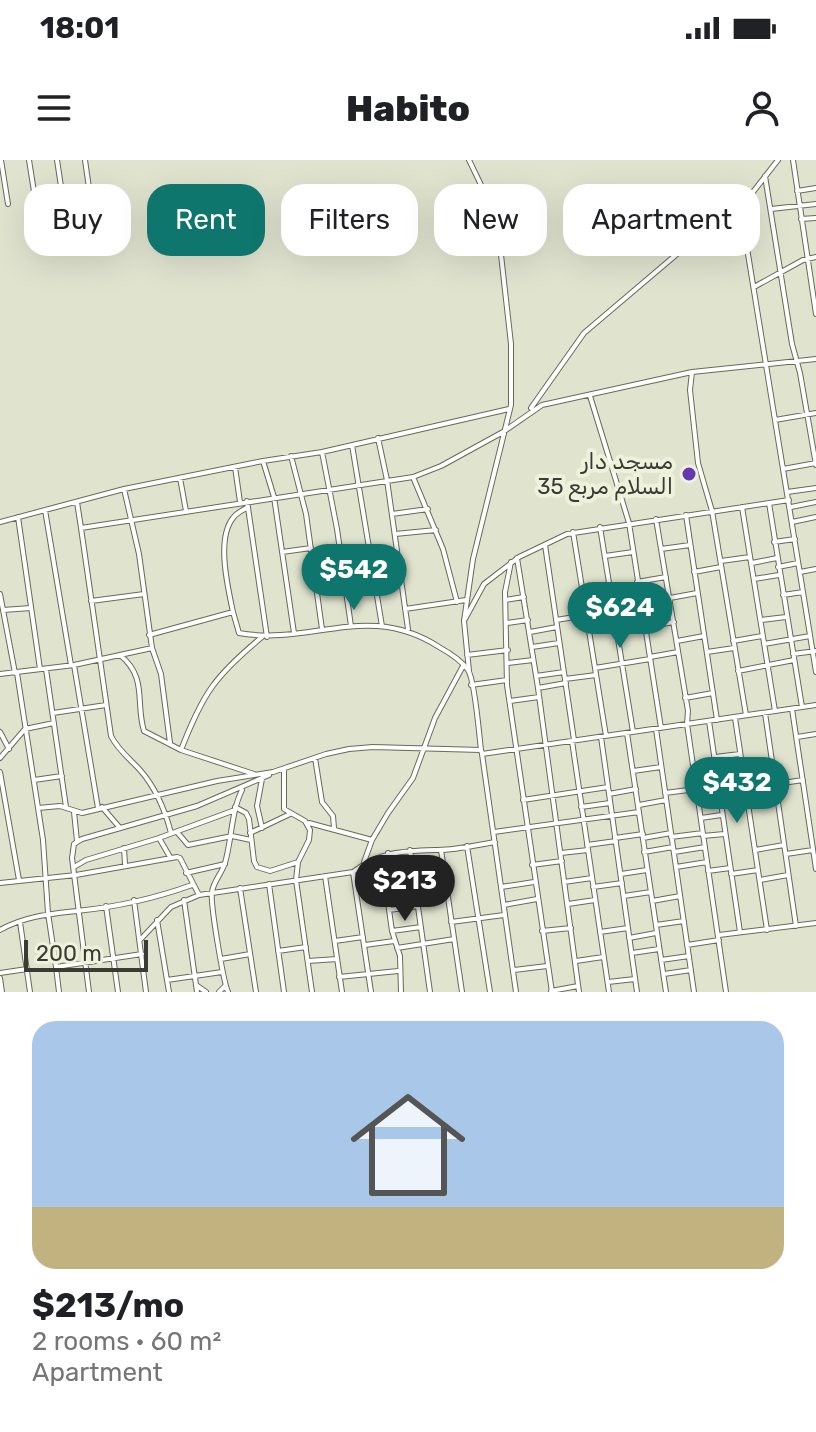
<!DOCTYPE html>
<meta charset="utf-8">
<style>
:root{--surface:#fff;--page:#f2f2f2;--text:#202124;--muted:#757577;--accent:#0f766e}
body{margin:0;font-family:Rubik,"Noto Naskh Arabic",sans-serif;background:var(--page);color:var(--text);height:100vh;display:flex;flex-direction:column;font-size:30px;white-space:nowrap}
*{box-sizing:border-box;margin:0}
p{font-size:26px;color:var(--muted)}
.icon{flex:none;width:44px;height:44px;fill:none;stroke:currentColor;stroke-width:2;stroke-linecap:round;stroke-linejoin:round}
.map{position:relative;height:832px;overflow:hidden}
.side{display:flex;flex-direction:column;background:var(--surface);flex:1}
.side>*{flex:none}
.banner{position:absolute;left:24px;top:24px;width:768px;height:72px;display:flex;gap:16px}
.scale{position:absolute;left:24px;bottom:20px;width:124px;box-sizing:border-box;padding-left:8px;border:4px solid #3a3c33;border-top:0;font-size:22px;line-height:28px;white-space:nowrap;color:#3a3c33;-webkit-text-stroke:6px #eef1dc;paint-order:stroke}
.price{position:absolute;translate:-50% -68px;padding:0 18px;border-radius:28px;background:var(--accent);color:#fff;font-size:26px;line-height:52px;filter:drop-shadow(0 2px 4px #0008)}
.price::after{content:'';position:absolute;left:50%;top:48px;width:24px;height:18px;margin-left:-12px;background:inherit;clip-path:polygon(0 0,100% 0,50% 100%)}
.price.active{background:#222;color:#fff}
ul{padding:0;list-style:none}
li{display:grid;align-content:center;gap:16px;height:424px;padding:0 32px}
li span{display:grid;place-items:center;height:248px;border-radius:24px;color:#555}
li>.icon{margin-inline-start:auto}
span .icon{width:144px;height:144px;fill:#fffc;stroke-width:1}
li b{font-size:34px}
.chip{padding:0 28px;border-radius:24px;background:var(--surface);box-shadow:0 8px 32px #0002;font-size:28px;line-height:72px}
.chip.active{background:var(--accent);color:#fff}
.status{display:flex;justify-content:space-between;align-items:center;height:56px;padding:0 40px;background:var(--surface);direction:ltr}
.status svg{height:22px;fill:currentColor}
header{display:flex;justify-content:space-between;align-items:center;height:104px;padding:0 32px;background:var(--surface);font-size:36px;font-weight:800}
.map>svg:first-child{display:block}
</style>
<div class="status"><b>18:01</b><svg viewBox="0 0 49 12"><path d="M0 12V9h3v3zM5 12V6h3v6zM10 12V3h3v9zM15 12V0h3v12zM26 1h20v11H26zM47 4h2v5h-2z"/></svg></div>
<header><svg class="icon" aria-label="menu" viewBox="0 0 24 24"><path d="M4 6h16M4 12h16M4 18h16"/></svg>Habito<svg class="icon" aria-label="person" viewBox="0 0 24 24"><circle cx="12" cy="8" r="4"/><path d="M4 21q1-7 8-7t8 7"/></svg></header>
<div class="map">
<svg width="816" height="832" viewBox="0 0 816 832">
<rect width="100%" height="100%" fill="#e0e4cf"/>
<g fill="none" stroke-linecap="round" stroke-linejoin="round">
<g stroke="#686a58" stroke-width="6">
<path id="street" d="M 1,0 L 8,44
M 29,0 L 35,38
M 57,0 L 62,33
M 85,0 L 89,28
M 793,0 L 816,154
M 765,16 L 792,184 L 800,213 L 816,305
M 797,31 L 816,28
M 740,45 L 816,512
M 771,49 L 816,44
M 801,59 L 816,58
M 754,127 L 803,100 L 816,97
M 692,212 L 690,230 L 698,303 L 712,351 L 746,555
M 590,236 L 629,363 L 661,568
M 531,248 L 584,173 L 710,66 L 746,41 L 778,0
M 775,260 L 816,253
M 378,278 L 387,320 L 408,469
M 352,285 L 382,466
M 322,292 L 337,369 L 351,466
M 291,296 L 306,354 L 322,469
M 263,301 L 274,337 L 294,473
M 235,307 L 240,342
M 783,309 L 816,303
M 413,317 L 443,389 L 457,442
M 180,318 L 186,351
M 787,332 L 816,328
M 247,341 L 267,477
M 77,342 L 81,368 L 413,317 L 441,306 L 503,272 L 542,245 L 692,212 L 816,199
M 769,343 L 802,547
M 742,347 L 775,551
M 791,347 L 816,342
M 45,350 L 71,505
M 392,354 L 428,349
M 686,355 L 717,560
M 18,357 L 40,509
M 656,359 L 688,551 L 687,564 L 726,832
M 0,362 L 124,329 L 263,301 L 322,292 L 509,249
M 792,362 L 816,357
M 600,367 L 633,572
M 81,368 L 111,576 C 118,590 130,599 140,610 C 156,628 165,650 171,673
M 573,372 L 606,576
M 395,374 L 436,370
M 774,382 L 795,379
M 545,385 L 574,580
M 661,389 L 690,385
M 282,392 L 311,388
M 605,396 L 633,392
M 517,398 L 538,528 L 579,832
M 721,401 L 750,397
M 511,402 L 505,432 L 507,525 L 552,832
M 752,403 L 777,398
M 372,407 L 400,403
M 778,407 L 798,403
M 694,412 L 721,407
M 800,412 L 816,409
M 754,419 L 779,415
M 316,421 L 345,417
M 637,422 L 666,417
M 0,434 L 15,513
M 783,435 L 803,432
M 670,438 L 697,433
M 505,440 L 524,437
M 91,441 L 144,434
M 587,447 L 640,438
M 405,449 L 466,440
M 3,450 L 31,448
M 233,452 C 228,428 216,379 233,358 C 236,353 243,350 248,347
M 465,459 L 484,424 L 519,397 L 567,374 L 789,340
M 556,460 L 587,455
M 761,460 L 786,457
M 507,463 L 528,460
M 645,467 L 674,462
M 530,472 L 557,467
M 149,475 L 233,452 L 239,473 C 312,486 367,441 439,487 C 448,492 462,501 468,510 C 475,520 479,574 481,590
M 677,481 L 704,476
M 733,481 L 762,476
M 764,484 L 810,476
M 532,487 L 559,483
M 152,488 L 161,514 L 170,583
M 707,492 L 734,488
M 793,494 L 816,491
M 120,495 C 148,518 135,542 144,571 L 181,590 L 254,614
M 467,495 L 508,490
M 650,497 L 678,492
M 508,503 L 533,500
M 74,505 L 98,648
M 595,508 L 650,499
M 46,509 L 66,647
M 469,511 L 464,461 L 473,399 L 511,245 L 511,184 L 498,68 L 494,52 L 469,0
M 738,511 L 794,500
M 17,513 L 43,680 L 48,753 L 56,807 L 142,794
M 0,514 L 74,505 L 152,488 L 139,394 L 124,329
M 536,516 L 564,512
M 565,519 L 596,515
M 471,525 L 507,520
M 538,528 L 566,523
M 685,538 L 713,533
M 510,541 L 539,537
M 792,549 L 816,709
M 53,553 L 106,545
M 765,553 L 796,766
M 735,558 L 767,770
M 709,561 L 740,772
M 656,569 L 694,832
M 0,572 L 9,589
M 627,573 L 666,832
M 601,577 L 637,832
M 797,577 L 816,574
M 572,581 L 609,832
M 181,590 C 203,533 215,516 262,477
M 482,594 L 516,832
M 715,597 L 740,594
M 0,598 L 25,569 L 54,563
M 315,598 L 322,642 L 333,656 L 334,668
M 694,609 L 715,606
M 284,610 L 284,649 L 305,661 L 310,670 L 309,680 L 298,702 L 296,720 L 312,832
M 633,611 L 661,607
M 0,612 L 19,720
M 262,619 L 257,646 L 262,668
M 34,620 L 62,616
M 695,622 L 717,620
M 776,624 L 803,620
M 665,633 L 696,629
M 718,633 L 746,629
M 609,634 L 636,629
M 523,640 L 608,627
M 639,645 L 666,640
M 749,645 L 778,641
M 102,647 L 120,668
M 235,647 L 246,653 L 249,659 L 254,701 L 257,707 L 270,711 L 298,702
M 581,647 L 610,643
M 38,648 L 60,646 L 82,653 L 217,621 L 273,612 L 326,594 L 349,589 L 373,587 L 481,590 L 482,594 L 816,545
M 74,652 L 77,681
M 701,658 L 721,655
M 309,663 L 372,680
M 177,672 L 188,685 L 232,676 L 251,680
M 494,672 L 639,652
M 250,673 L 290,654
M 703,676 L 724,674
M 671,677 L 703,673
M 159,678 L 170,697
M 615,678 L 643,674
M 643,678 L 671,673
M 587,685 L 616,681
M 467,686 L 490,832
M 124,688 L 125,704
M 410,690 L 430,832
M 441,690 L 462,832
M 755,690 L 784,685
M 644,692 L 673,687
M 674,692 L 705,687
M 388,693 L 385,721 L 392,771 L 400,796 L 401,832
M 561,693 L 588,690
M 786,694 L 813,690
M 364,702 L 372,680 L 388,653 L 413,618 L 435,558 L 463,506
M 532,705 L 562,701
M 74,707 L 86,700 L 159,678 L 235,650
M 676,707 L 707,702
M 708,711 L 730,708
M 353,712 L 371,832
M 186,713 L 225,704
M 621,714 L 647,710
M 731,714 L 758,710
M 325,716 L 342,832
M 760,720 L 788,715
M 564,722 L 592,718
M 0,723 L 76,715 L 177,697 L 180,698 L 199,735
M 269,724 L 284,832
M 415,724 L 444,720
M 501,727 L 534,722
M 593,727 L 622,723
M 240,728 L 256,832
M 624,736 L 651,732
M 134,740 L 146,832
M 184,740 L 197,832
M 652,741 L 680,736
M 568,744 L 595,740
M 504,745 L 537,739
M 106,746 L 118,832
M 389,750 L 418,746
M 157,760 L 169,832
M 20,762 L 30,832
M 451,762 L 504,755
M 656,765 L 684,761
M 0,770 C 25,756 50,754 77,751 C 116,747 156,738 192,725
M 392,771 L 421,767
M 542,771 L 571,768
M 600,772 L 628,768
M 719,775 L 816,763
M 629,778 L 656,773
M 140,780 L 171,747 L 199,735 L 353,712 C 381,691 405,691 438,690 C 457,690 477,685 495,682
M 335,781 L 363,777
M 365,785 L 394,781
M 687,785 L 719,780
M 397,788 L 454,779
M 278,791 L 306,787
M 632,793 L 659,789
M 221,799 L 250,794
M 661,800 L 689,796
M 308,801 L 337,799
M 576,801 L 603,797
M 56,807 L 59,832
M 514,810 L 547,806
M 0,813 L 27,809
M 664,814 L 691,810
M 339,817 L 398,811
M 0,818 L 2,832
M 167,820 L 222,812
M 608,822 L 635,819
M 196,825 L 206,832
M 551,831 L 578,826
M 89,832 L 72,698 L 74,684 L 82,679 L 197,646 L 269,615
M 219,832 L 225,826
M 228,832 C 223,820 210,743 212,732 C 213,722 222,713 225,703 C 232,679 231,652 242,630"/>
</g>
<use href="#street" stroke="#fff" stroke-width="4"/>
</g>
<circle fill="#6338b0" stroke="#eef1dc" stroke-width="3" cx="689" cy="314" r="8"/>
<g text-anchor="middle" stroke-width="8" stroke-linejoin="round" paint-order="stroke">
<g font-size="22" fill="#3a3c33" stroke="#eef1dc" text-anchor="end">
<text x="673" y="309">مسجد دار<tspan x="673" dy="25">السلام مربع 35</tspan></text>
</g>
</g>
</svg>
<div class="scale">200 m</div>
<b class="price" style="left:354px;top:452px">$542</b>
<b class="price" style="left:620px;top:490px">$624</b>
<b class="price" style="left:737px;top:665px">$432</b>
<b class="price active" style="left:405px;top:763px">$213</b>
<div class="banner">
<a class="chip">Buy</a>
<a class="chip active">Rent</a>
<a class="chip">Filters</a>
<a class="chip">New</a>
<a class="chip">Apartment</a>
</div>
</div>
<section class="side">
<ul>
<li><span style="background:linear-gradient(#a9c7e8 75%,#c2b280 0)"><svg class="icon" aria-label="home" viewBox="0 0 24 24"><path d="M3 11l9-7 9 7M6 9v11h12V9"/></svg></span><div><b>$213/mo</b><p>2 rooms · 60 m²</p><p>Apartment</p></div></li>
</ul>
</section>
